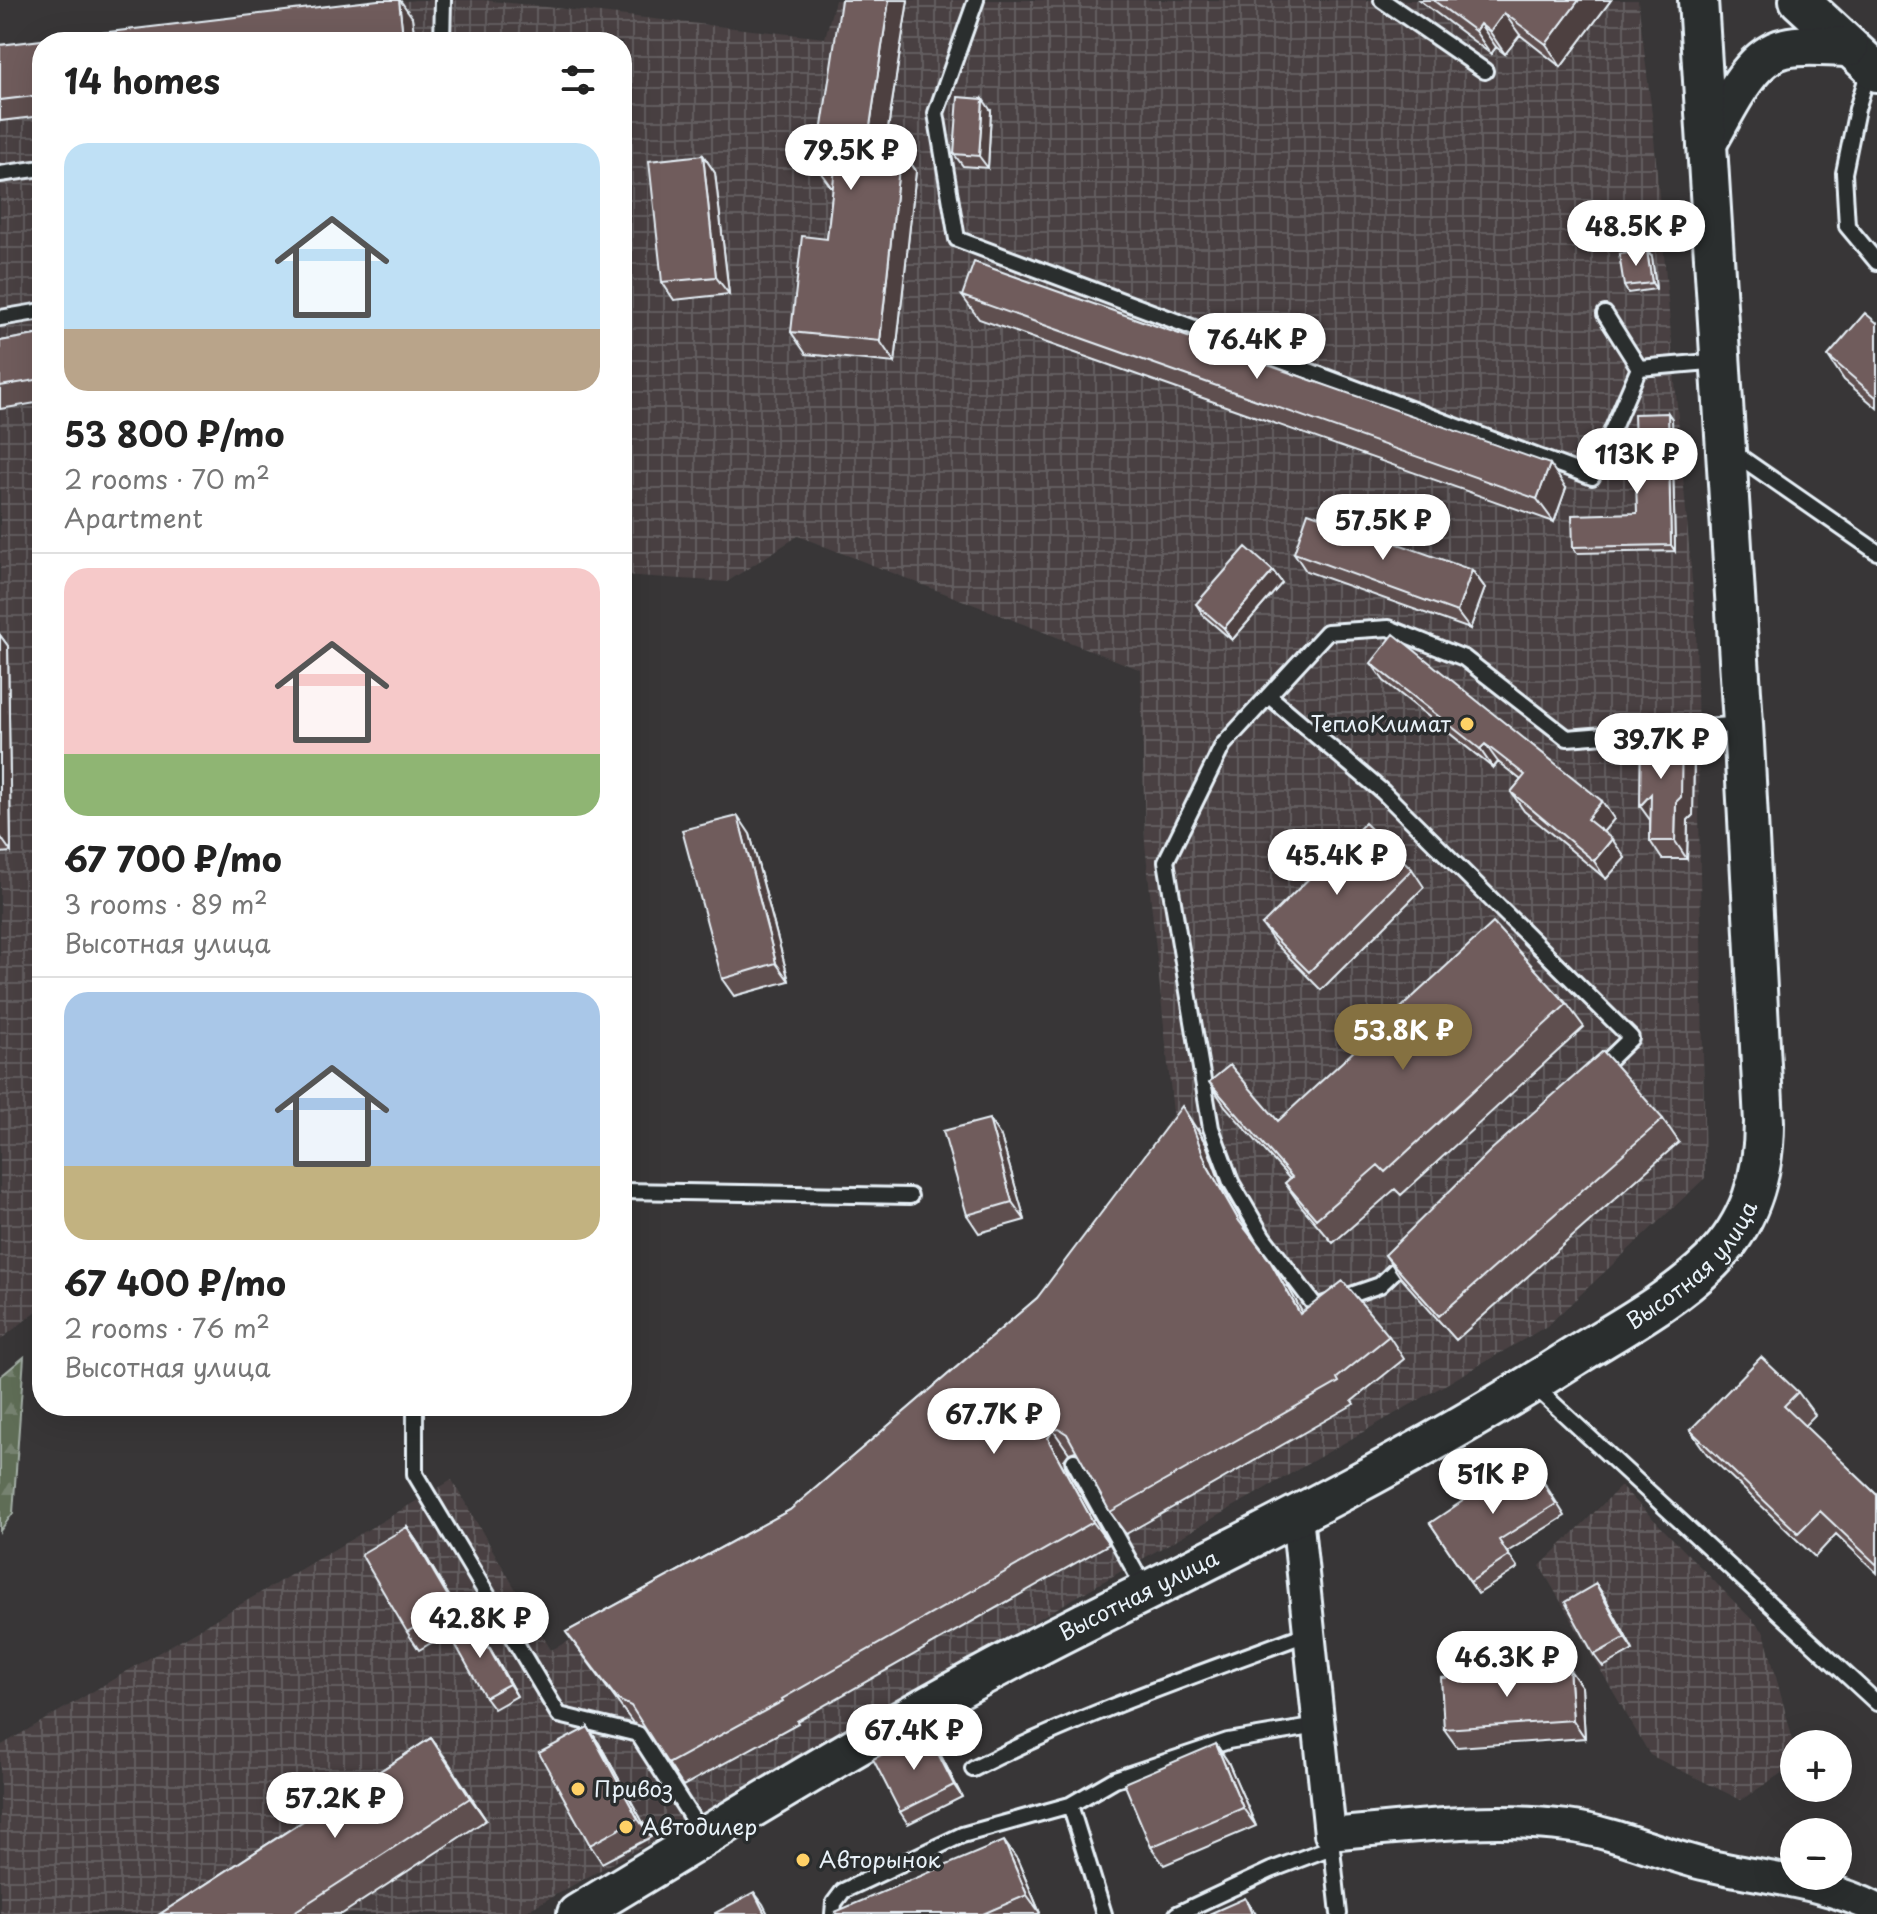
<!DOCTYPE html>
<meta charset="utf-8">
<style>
:root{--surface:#fff;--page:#f2f2f2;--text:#222;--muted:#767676;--line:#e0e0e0;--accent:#857141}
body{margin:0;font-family:"Playpen Sans",sans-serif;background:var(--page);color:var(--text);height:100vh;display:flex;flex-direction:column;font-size:30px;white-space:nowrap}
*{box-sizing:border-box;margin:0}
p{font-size:26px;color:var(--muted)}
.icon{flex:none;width:44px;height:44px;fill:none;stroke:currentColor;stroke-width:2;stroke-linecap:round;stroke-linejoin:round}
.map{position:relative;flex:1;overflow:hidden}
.drawer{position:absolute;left:32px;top:32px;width:600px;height:1384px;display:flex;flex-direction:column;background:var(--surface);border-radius:32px;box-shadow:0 8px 32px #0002}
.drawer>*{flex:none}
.controls{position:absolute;left:1780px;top:1730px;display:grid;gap:16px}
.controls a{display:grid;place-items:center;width:72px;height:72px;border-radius:50%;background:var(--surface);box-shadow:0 8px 32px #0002;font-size:40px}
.price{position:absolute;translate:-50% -68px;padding:0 18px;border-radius:28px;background:#fff;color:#222;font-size:26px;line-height:52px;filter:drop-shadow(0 2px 4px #0008)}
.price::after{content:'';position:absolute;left:50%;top:48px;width:24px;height:18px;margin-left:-12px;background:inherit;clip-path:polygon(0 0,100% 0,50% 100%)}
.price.current{background:var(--accent);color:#fff}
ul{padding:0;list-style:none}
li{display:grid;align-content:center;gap:16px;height:424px;padding:0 32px}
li+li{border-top:2px solid var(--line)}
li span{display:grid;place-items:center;height:248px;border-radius:24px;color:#555}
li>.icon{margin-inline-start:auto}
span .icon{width:144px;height:144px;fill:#fffc;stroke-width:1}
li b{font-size:34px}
h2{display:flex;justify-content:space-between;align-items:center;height:96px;padding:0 32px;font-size:34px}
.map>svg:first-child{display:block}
</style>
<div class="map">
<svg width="1877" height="1914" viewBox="0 0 1877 1914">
<defs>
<pattern id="industrial-grid" width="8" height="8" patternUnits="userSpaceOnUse" patternTransform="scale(2)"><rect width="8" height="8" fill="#484142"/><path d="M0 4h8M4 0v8" fill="none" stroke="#625d5e"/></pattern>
<pattern id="forest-firs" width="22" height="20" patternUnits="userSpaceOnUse" patternTransform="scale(2)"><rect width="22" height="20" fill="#5f6d56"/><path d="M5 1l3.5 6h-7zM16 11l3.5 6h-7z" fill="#76826f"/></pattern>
</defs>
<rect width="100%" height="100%" fill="#383637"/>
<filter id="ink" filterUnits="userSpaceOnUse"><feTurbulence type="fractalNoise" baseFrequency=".0125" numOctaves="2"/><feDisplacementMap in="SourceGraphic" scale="16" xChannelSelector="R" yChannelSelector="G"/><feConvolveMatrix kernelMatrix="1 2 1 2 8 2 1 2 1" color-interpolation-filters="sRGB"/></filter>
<g filter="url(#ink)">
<path fill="url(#industrial-grid)" d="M 415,0 L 483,0 L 825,38 L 835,0 L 1638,0 L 1652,114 L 1696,627 L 1705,1178 L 1547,1326 L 651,1842 L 521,1914 L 0,1914 L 0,1746 L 452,1480 L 551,1650 L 823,1514 L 1043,1320 L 1173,1113 L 1145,844 L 1141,670 L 798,536 L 727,582 L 622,575 L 622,42 L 70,42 Z
M 42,45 L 42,1307 L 0,1340 L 0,51 Z
M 1621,1486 L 1764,1632 L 1794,1744 L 1794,1765 L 1741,1800 L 1650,1755 L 1540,1566 Z"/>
<path fill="url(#forest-firs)" stroke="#a4afa7" stroke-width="2" d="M 24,1357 L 13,1513 L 0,1531 L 0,1377 Z"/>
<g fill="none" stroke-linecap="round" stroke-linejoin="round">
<g stroke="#e8f1f8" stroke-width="20">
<path id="service" d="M 976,0 L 936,113 L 957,239 L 1592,477 L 1639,368 L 1721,361
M 1382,0 L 1485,71
M 442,42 L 443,0
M 1869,70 L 1857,109 L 1844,173 L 1847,226 L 1877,262
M 0,174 L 42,168
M 1605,314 L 1639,368
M 0,318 L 42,311
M 1730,450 L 1877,552
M 1269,696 L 1383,792 L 1631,1038 L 1597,1071
M 622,1191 L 910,1196
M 1409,1257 L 1380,1285 L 1316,1307 L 1263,1237 L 1231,1182 L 1211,1128 L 1166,861 L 1223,745 L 1327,632 L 1389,628 L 1464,658 L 1567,738 L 1743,724
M 1533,1385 L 1877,1703
M 415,1406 L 415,1474 L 559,1715 L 638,1734 L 704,1837
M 1074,1461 L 1146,1591
M 973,1769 C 1081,1714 1195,1675 1309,1633
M 1331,1839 L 1339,1914
M 833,1914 L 834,1903 L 843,1891 L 962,1835 L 1070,1805
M 1104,1914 L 1070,1805 L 1115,1779 L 1228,1741 L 1318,1726
M 1177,1914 L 1271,1870 L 1332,1847"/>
</g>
<g stroke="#e8f1f8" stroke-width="36">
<path id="minor" d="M 1297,1516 L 1330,1834 C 1408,1827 1489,1816 1567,1826 C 1615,1832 1660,1854 1707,1865 C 1763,1878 1825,1882 1877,1909"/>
</g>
<g stroke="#e8f1f8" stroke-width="44">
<g id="tertiary">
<path d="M 1799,0 L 1877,72"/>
<path d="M 1707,143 C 1726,112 1748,56 1785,48 C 1805,43 1828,47 1849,47"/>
<path id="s1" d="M 577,1914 C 743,1814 907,1711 1081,1624 C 1247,1541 1415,1459 1572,1358 C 1620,1328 1670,1302 1711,1262 C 1750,1223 1764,1176 1764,1122 L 1743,724 L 1698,0"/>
</g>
</g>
<use href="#service" stroke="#2a2d2e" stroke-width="14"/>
<use href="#minor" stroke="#2a2d2e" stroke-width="30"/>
<use href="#tertiary" stroke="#2a2d2e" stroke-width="38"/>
</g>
<path fill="#5f4f4f" stroke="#e8f1f8" stroke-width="2" d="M 908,0 L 885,148 L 901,149 L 916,171 L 895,363 L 806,354 L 791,332 L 827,239 L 833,187 L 831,187 L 816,166 Z
M 1419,0 L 1611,0 L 1561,67 L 1520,35 L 1505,54 L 1496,47 L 1491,54 Z
M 412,17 L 415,42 L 42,42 L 42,116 L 0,121 L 0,45 Z
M 991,111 L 988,168 L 963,166 L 954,154 Z
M 703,155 L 715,173 L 729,294 L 674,300 L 662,282 Z
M 1652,257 L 1656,289 L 1628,293 L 1624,286 Z
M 962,296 L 1566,488 L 1554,522 L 979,319 Z
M 1877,323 L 1877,408 L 1844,380 L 1828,356 Z
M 42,334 L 42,402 L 0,409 L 0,341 Z
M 1668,413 L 1672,419 L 1675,551 L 1577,553 L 1573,547 L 1637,513 Z
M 1294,553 L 1472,570 L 1485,588 L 1470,629 L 1306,571 Z
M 1273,571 L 1282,583 L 1232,640 L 1204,616 L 1196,604 Z
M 0,635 L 8,646 L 11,852 L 0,853 Z
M 1371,663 L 1614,819 L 1603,832 L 1625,858 L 1606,879 L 1524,811 L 1511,792 L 1521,780 L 1498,762 L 1493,768 L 1384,681 Z
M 1682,733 L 1694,750 L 1693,815 L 1688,820 L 1687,859 L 1662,859 L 1650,841 L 1650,820 Z
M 750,834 L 789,981 L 734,996 L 722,979 Z
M 1412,869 L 1424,887 L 1321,990 L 1275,943 L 1262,925 Z
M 1567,1004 L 1584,1027 L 1401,1195 L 1395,1189 L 1333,1243 L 1301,1206 L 1285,1183 L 1290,1179 L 1225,1106 L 1209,1082 L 1278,1121 Z
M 1663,1119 L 1679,1142 L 1456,1340 L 1401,1278 L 1385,1255 Z
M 1198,1129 L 1206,1144 L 1222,1187 L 1251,1236 L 1286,1283 L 1302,1313 L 1389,1336 L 1404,1359 L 1352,1401 L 1354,1404 L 1126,1534 L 1110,1512 L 1078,1453 L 1075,1451 L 1069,1453 L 1064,1460 L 1065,1466 L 1109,1544 L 797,1721 L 798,1723 L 683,1786 L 645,1728 L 633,1723 L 566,1632 L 790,1510 L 1037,1298 Z
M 1001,1137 L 1025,1220 L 979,1233 L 967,1215 Z
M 1798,1392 L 1815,1415 L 1804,1426 L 1877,1495 L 1877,1573 L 1836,1534 L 1815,1557 L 1707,1454 L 1690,1430 Z
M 1533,1465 L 1565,1516 L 1507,1552 L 1518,1568 L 1478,1594 L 1430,1523 Z
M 407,1527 L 419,1545 L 465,1623 L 419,1650 L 407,1632 Z
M 1596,1584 L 1604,1596 L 1633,1650 L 1603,1667 L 1594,1655 Z
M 482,1634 L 517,1696 L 494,1709 L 485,1697 Z
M 1569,1669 L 1582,1687 L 1585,1738 L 1457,1747 L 1444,1729 Z
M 588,1727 L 600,1745 L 651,1837 L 602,1863 L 590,1845 Z
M 431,1738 L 486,1820 L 342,1914 L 160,1914 Z
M 935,1744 L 962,1797 L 908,1824 L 900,1812 Z
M 1216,1744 L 1228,1762 L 1256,1826 L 1164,1865 L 1151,1847 Z
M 1017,1859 L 1040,1913 L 1038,1914 L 836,1914 Z"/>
<path fill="#4e4040" stroke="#e8f1f8" stroke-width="2" d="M 399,0 L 400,0 L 412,17 L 415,42 L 407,42 L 403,37 Z
M 889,0 L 908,0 L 882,167 L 867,146 Z
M 1579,0 L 1611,0 L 1561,67 L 1546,44 Z
M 1504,13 L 1520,35 L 1505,54 L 1490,32 Z
M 1480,24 L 1496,47 L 1491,54 L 1475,31 Z
M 622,60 L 628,68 L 626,132 L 622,126 Z
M 983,99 L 991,111 L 988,168 L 979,156 Z
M 901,149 L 916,171 L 895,363 L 880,341 Z
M 703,155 L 715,173 L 729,294 L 716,277 Z
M 1647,251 L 1652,257 L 1656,289 L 1652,283 Z
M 1668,413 L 1672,419 L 1675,551 L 1671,545 Z
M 1550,464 L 1566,488 L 1554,522 L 1537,499 Z
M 1472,570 L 1485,588 L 1470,629 L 1457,612 Z
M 1273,571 L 1282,583 L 1232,640 L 1224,628 Z
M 0,635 L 8,646 L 11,852 L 0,836 Z
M 1682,733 L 1694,750 L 1693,815 L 1688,820 L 1687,859 L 1675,841 L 1676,802 Z
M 1485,744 L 1498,762 L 1493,768 L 1480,749 Z
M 1651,794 L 1653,824 L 1640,806 Z
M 1602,801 L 1614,819 L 1599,837 L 1587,819 Z
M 738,816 L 750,834 L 789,981 L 776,963 Z
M 1612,839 L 1625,858 L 1606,879 L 1594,861 Z
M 1182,1106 L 1206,1144 L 1222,1187 L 1255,1243 L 1239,1221 L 1207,1165 Z
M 989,1119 L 1001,1137 L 1025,1220 L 1012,1202 Z
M 1270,1261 L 1286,1283 L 1316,1337 L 1300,1314 Z
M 1053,1430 L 1069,1453 L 1064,1460 L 1065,1466 L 1109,1544 L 1093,1522 L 1050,1443 L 1048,1438 Z
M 407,1527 L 419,1545 L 465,1623 L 453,1605 Z
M 1596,1584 L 1604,1596 L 1633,1650 L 1625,1638 Z
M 474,1622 L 482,1634 L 517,1696 L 509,1684 Z
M 1569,1669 L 1582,1687 L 1585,1738 L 1573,1720 Z
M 588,1727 L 600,1745 L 651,1837 L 638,1819 Z
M 927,1732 L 935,1744 L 962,1797 L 954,1785 Z
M 431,1738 L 447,1760 L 486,1820 L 470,1798 Z
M 1216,1744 L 1228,1762 L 1256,1826 L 1243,1808 Z
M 1004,1841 L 1017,1859 L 1040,1913 L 1027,1895 Z
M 754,1892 L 763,1904 L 768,1914 L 765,1914 Z
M 1245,1898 L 1256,1914 L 1252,1914 Z"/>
<path fill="#6f5c5c" stroke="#e8f1f8" stroke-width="2" d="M 378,0 L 399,0 L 403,37 L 360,42 L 42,42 L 42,95 L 0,100 L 0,45 Z
M 841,0 L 889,0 L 867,146 L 901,149 L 880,341 L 791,332 L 802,236 L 827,239 L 835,168 L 816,166 Z
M 1433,0 L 1579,0 L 1546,44 L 1504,13 L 1490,32 L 1480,24 L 1475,31 Z
M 958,97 L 983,99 L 979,156 L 954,154 Z
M 703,155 L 716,277 L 662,282 L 649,161 Z
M 1647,251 L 1652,283 L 1624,286 L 1619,254 Z
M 974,262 L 1550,464 L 1537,499 L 962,296 Z
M 1865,313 L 1877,323 L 1877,398 L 1828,356 Z
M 42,334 L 42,379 L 0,386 L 0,341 Z
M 1668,413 L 1671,545 L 1573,547 L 1572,515 L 1637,513 L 1634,414 Z
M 1308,512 L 1472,570 L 1457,612 L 1294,553 Z
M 1246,547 L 1273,571 L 1224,628 L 1196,604 Z
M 1394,634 L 1602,801 L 1587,819 L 1612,839 L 1594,861 L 1511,792 L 1525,775 L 1485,744 L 1480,749 L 1371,663 Z
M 1641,732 L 1682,733 L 1681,797 L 1676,802 L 1675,841 L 1650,841 L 1651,794 L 1640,806 Z
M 738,816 L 776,963 L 722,979 L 682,830 Z
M 1365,823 L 1412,869 L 1309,972 L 1262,925 Z
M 1493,923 L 1567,1004 L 1385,1172 L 1378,1165 L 1316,1219 L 1285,1183 L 1292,1177 L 1209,1082 L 1230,1065 L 1278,1121 Z
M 1603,1051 L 1663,1119 L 1439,1316 L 1385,1255 L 1491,1150 Z
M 1182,1106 L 1191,1122 L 1207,1165 L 1239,1221 L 1270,1261 L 1300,1314 L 1343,1281 L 1389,1336 L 1337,1378 L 1339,1382 L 1110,1512 L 1067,1434 L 1059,1429 L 1053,1430 L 1048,1438 L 1050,1443 L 1093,1522 L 782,1699 L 783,1701 L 668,1764 L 631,1706 L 618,1700 L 566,1632 L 790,1510 L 1037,1298 Z
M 989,1119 L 1012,1202 L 967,1215 L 943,1131 Z
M 1761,1357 L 1798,1392 L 1784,1406 L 1877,1495 L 1877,1565 L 1820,1511 L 1798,1533 L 1690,1430 Z
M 1525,1453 L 1556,1504 L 1499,1540 L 1509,1556 L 1470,1582 L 1430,1523 L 1479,1490 L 1475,1484 Z
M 407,1527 L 453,1605 L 407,1632 L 361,1554 Z
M 1596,1584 L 1625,1638 L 1594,1655 L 1565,1602 Z
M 474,1622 L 509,1684 L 485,1697 L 450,1635 Z
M 1569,1669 L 1573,1720 L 1444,1729 L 1441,1678 Z
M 588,1727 L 638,1819 L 590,1845 L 539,1753 Z
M 927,1732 L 954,1785 L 900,1812 L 873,1759 Z
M 431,1738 L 470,1798 L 291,1914 L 160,1914 Z
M 1216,1744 L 1243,1808 L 1151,1847 L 1124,1783 Z
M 1004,1841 L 1027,1895 L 983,1914 L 836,1914 L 835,1912 Z
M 754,1892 L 765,1914 L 715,1914 L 715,1913 Z
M 1245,1898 L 1252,1914 L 1209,1914 Z"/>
</g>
<g fill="#ffd166" stroke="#2a2d2e" stroke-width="3">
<circle cx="1467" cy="724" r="8"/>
<circle cx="578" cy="1789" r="8"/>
<circle cx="626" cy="1827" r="8"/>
<circle cx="803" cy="1860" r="8"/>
</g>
<g text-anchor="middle" stroke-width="7" stroke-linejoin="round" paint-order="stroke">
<g font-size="22" fill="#e8f1f8" stroke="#2a2d2e" text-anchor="start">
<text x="1451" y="732" text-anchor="end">ТеплоКлимат</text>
<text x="594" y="1797">Привоз</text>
<text x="642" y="1835">Автодилер</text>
<text x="819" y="1868">Авторынок</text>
</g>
<g font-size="22" fill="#e8f1f8" stroke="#2a2d2e">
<text dy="8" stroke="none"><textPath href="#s1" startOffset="1294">Высотная улица</textPath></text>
<text dy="8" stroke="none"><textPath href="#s1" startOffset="646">Высотная улица</textPath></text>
</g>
</g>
</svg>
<div class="controls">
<a>+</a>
<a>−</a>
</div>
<b class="price" style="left:851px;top:192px">79.5K ₽</b>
<b class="price" style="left:1636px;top:268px">48.5K ₽</b>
<b class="price" style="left:1257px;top:381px">76.4K ₽</b>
<b class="price" style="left:1637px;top:496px">113K ₽</b>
<b class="price" style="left:1383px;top:562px">57.5K ₽</b>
<b class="price" style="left:1661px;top:781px">39.7K ₽</b>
<b class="price" style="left:1337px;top:897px">45.4K ₽</b>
<b class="price current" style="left:1403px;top:1072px">53.8K ₽</b>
<b class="price" style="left:994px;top:1456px">67.7K ₽</b>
<b class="price" style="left:1493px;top:1516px">51K ₽</b>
<b class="price" style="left:480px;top:1660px">42.8K ₽</b>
<b class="price" style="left:1507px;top:1699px">46.3K ₽</b>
<b class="price" style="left:914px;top:1772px">67.4K ₽</b>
<b class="price" style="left:335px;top:1840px">57.2K ₽</b>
<section class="drawer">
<h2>14 homes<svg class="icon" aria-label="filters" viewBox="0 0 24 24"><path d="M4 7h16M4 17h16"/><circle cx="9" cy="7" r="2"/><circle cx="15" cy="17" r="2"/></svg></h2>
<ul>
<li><span style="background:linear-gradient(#bfe0f5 75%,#b9a48a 0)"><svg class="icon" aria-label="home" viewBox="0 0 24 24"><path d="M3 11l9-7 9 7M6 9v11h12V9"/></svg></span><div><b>53 800 ₽/mo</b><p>2 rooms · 70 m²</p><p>Apartment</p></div></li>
<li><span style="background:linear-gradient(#f6c9c9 75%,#8fb573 0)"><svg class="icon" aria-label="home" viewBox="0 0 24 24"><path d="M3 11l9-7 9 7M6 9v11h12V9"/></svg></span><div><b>67 700 ₽/mo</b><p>3 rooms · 89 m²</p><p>Высотная улица</p></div></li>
<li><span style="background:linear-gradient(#a9c7e8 70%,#c2b280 0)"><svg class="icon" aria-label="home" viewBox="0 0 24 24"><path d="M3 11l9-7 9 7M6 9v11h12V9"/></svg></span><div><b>67 400 ₽/mo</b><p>2 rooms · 76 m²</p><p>Высотная улица</p></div></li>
</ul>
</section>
</div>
